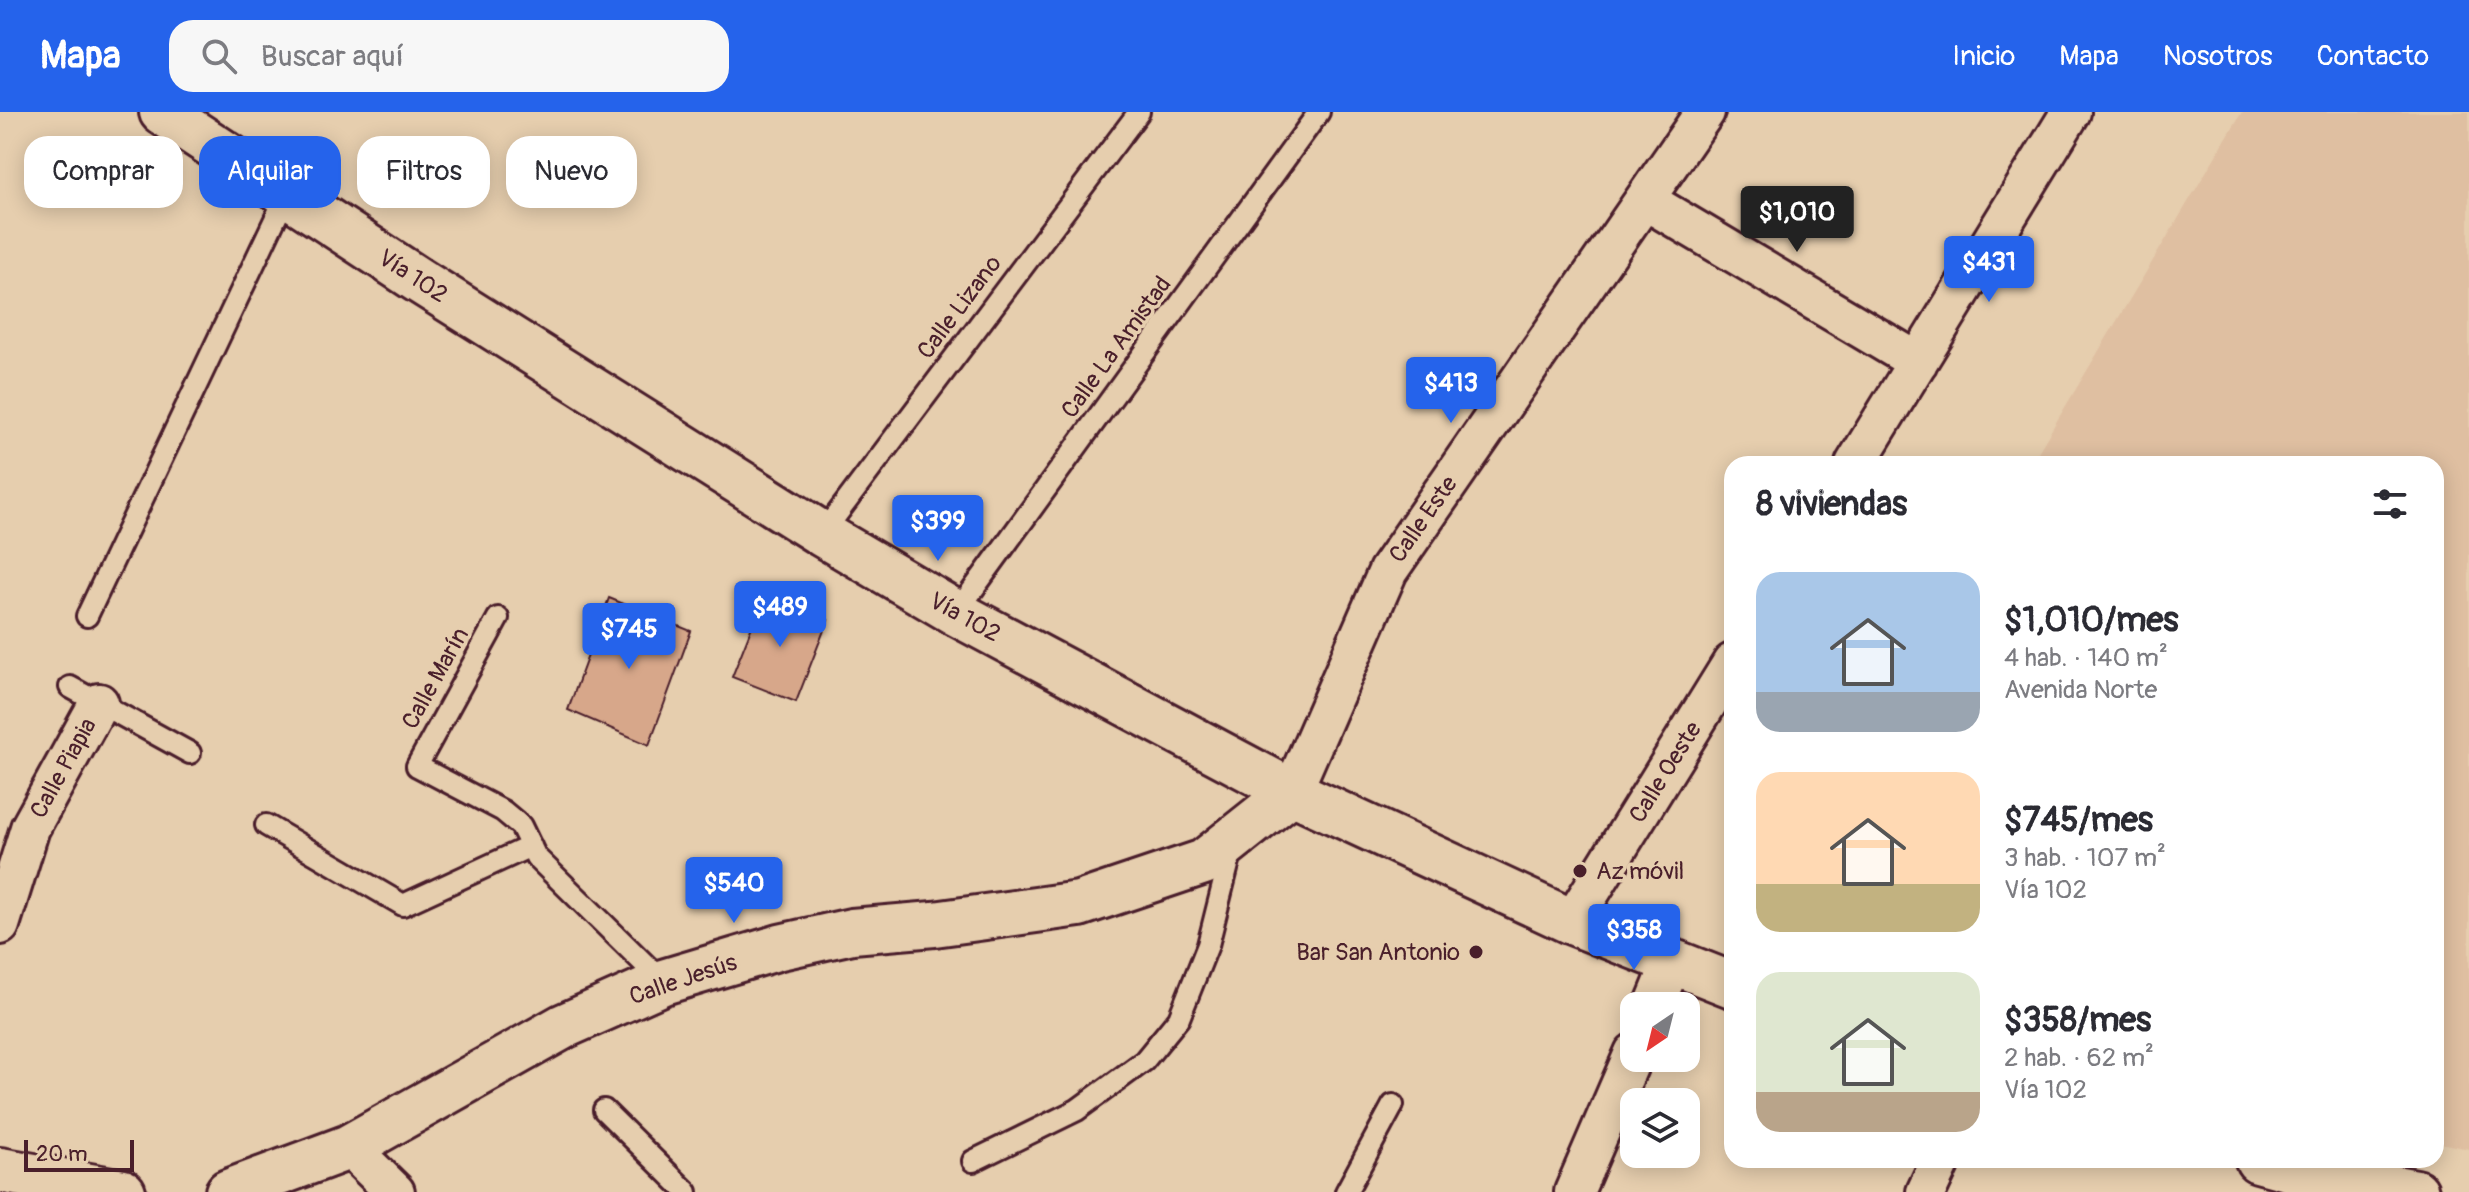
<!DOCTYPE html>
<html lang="es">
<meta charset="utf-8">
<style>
:root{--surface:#fff;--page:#f7f7f7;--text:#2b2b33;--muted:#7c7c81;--accent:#2563eb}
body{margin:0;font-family:Pangolin,sans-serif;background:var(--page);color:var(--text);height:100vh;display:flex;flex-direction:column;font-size:30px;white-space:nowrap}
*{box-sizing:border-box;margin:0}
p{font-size:26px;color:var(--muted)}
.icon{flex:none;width:44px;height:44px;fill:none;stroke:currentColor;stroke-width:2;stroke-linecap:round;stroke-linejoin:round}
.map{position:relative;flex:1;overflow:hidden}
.side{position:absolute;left:1724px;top:344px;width:720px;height:712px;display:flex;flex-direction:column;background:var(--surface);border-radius:24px;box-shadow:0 4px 20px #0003}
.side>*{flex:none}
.top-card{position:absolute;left:24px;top:24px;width:760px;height:72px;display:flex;gap:16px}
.needle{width:52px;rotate:215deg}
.tools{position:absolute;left:1620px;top:880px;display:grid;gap:16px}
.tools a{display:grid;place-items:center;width:80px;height:80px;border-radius:16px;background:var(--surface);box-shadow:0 4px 20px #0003;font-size:40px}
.scale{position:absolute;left:24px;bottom:20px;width:110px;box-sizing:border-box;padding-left:8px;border:4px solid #4a1f2b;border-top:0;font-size:22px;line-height:28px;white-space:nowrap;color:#4a1f2b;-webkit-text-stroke:6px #e6ceae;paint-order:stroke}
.price{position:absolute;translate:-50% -68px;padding:0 18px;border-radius:8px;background:var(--accent);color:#fff;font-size:26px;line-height:52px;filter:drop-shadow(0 2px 4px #0008)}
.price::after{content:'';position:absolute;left:50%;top:48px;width:24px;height:18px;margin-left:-12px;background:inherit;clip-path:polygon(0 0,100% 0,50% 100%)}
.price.current{background:#222;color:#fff}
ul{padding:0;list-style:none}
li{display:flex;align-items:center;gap:24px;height:200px;padding:0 32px}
li span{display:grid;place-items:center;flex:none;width:224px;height:160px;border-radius:24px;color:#555}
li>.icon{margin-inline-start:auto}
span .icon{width:96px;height:96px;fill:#fffc;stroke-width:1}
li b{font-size:34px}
h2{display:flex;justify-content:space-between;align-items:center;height:96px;padding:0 32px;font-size:34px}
.chip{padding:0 28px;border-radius:24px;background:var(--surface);box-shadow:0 4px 20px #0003;font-size:28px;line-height:72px}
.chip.current{background:var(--accent);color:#fff}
header{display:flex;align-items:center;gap:48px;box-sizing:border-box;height:112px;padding:0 40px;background:var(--accent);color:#fff}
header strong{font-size:38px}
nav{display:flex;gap:44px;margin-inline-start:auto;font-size:28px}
.search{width:560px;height:72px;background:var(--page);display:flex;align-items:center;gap:20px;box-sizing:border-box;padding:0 28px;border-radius:24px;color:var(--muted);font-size:30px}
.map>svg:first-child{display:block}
</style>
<header>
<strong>Mapa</strong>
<div class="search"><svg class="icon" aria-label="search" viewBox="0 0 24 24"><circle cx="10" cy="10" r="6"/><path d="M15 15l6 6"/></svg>Buscar aquí</div>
<nav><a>Inicio</a><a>Mapa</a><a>Nosotros</a><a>Contacto</a></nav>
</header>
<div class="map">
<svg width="2469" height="1080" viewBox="0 0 2469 1080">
<rect width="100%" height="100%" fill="#e6ceae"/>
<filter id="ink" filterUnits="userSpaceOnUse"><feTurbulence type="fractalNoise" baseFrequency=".0125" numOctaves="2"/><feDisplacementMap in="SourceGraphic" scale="16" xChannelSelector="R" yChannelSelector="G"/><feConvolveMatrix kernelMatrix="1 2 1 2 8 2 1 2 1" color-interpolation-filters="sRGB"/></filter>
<g filter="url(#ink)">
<path fill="#dfbfa1" d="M 2242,0 L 2469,0 L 2469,1037 L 2436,1030 L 2436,352 L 2031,352 Z"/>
<path fill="#d7a78a" stroke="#4a1f2b" stroke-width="2" d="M 764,484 L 828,508 L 796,590 L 732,565 Z
M 609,486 L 691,519 L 649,633 L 568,598 Z"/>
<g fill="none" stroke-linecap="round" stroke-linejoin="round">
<g stroke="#4a1f2b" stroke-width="26">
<path id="service" d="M 822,422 L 1139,0
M 956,501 L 1319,0
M 87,504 L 287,82
M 498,506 L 417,654 L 503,699 L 521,714 L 536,745 L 663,870
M 70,575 L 190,641
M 266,713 L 403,793 L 531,734
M 604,998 L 687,1080
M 973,1049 L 1077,998 L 1144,949 L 1179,906 L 1208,833 L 1232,737
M 1346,1080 L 1393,993"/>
</g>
<g stroke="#4a1f2b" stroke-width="44">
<path id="minor" d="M 1645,88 L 1918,250
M 1855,352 L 2071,0
M 1292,680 L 1388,459 L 1705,0
M 1572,810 L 1732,551
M 0,813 L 30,716 L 99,591
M 1654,894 L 1672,850
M 349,1035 L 395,1080
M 1574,1080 L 1634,941
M 1926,1080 L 1941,1048"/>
</g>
<g stroke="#4a1f2b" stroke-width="50">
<path id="tertiary" d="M 0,1058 L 123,1080
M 228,1080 L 349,1035 L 564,914 L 663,870 L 780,835 L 852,819 L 934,812 L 1079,792 L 1204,750 L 1292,680"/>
</g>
<g stroke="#4a1f2b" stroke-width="50">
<path id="secondary" d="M 162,0 L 418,168 L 822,422 L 956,501 L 1292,680 L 1572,810 L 1732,873
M 2258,1048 L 2291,1057 L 2416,1080"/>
</g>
<use href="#service" stroke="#e6ceae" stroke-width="20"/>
<use href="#minor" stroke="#e6ceae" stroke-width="38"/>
<use href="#tertiary" stroke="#e6ceae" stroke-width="44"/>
<use href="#secondary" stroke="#e6ceae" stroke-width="44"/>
</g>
</g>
<g fill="#4a1f2b" stroke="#e6ceae" stroke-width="3">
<circle cx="1580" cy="759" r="8"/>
<circle cx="1476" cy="840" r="8"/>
</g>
<g text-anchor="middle" stroke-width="7" stroke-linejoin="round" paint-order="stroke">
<g font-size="24" fill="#4a1f2b" stroke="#e6ceae">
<text transform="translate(413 164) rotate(33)" y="8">Vía 102</text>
<text transform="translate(959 195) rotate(-53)" y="8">Calle Lizano</text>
<text transform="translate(1116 235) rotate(-54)" y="8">Calle La Amistad</text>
<text transform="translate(1423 407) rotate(-55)" y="8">Calle Este</text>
<text transform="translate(965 505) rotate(29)" y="8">Vía 102</text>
<text transform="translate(435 566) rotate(-61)" y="8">Calle Marín</text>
<text transform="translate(63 656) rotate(-61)" y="8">Calle Piapia</text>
<text transform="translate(1665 660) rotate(-58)" y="8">Calle Oeste</text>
<text transform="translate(683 867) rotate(-19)" y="8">Calle Jesús</text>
</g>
<g font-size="24" fill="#4a1f2b" stroke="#e6ceae" text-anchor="start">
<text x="1596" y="767">Az móvil</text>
<text x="1460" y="848" text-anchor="end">Bar San Antonio</text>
</g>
</g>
</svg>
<div class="tools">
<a><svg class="needle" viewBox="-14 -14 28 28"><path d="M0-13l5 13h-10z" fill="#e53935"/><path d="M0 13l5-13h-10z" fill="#7c7c81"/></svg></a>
<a><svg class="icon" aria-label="layers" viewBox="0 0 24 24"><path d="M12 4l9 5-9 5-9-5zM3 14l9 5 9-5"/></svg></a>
</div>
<div class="scale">20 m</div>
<b class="price current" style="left:1797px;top:142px">$1,010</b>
<b class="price" style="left:1989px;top:192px">$431</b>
<b class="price" style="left:1451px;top:313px">$413</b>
<b class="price" style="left:938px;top:451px">$399</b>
<b class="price" style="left:780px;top:537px">$489</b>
<b class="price" style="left:629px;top:559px">$745</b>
<b class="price" style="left:734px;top:813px">$540</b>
<b class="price" style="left:1634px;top:860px">$358</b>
<div class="top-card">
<a class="chip">Comprar</a>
<a class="chip current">Alquilar</a>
<a class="chip">Filtros</a>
<a class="chip">Nuevo</a>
</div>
<section class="side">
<h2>8 viviendas<svg class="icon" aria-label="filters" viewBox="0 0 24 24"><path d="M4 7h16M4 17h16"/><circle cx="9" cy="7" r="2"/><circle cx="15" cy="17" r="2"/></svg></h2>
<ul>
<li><span style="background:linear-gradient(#a9c7e8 75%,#9aa5b1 0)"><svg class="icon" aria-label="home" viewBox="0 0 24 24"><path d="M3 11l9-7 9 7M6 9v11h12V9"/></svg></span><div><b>$1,010/mes</b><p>4 hab. · 140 m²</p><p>Avenida Norte</p></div></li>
<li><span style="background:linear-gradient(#ffd9b3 70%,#c2b280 0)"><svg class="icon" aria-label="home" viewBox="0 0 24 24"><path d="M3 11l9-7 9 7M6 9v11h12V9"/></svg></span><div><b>$745/mes</b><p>3 hab. · 107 m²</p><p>Vía 102</p></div></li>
<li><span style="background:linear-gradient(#dfe7d0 75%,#b9a48a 0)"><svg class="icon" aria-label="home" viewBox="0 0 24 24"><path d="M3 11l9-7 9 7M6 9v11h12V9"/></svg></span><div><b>$358/mes</b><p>2 hab. · 62 m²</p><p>Vía 102</p></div></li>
</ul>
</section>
</div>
